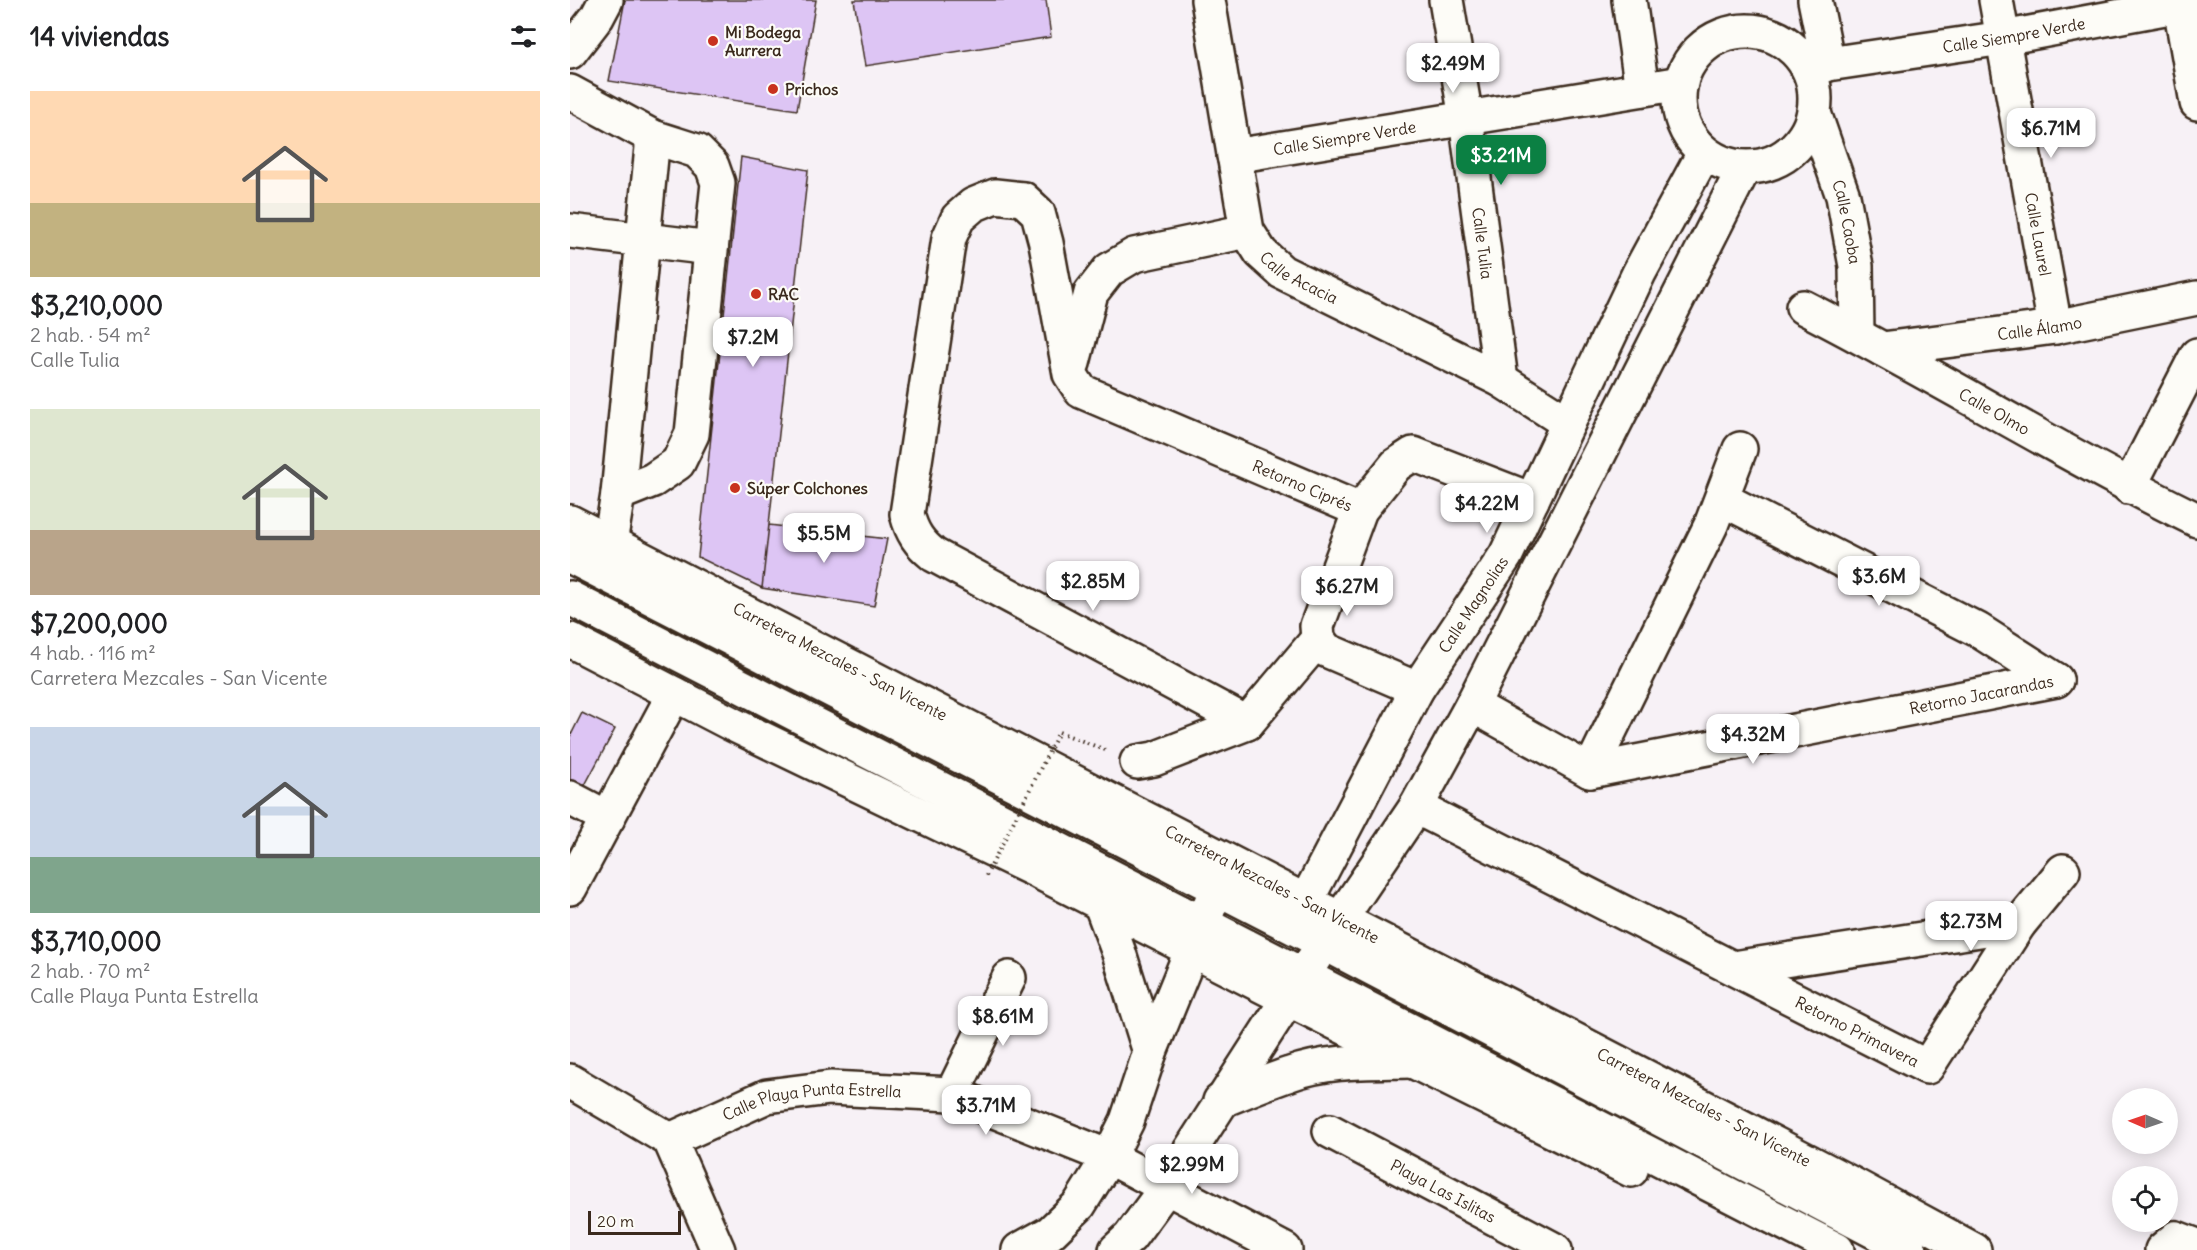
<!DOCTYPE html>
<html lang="es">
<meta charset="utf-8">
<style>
:root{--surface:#fff;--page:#f6f6f6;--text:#202124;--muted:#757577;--accent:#0b8043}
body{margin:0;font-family:Delius,sans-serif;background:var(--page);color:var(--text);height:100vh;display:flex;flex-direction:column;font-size:22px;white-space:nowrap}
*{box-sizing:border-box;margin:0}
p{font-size:20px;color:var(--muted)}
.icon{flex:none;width:33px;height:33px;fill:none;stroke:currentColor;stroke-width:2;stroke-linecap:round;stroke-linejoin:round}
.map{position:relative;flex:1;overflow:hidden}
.details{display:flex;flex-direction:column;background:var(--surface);width:570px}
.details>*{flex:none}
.needle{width:39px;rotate:272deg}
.fabs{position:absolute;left:1542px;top:1088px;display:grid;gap:12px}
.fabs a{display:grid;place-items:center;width:66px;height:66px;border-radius:50%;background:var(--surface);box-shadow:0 3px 15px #0003;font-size:30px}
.scale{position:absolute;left:18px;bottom:15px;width:93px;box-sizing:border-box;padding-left:6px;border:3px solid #3b2a1e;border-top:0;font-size:16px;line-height:21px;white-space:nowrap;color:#3b2a1e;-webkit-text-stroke:4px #fdfcf7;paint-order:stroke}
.price{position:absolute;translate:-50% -51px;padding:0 14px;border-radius:12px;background:#fff;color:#222;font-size:20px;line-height:39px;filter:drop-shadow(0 2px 3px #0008)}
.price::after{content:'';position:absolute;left:50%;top:36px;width:18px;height:14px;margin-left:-9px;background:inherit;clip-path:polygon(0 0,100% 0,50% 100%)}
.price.selected{background:var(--accent);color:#fff}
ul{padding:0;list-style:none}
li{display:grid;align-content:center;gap:12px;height:318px;padding:0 30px}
li span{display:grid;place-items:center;height:186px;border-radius:0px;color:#555}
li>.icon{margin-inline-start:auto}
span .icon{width:108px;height:108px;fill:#fffc;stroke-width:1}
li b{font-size:26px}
h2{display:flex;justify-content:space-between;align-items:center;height:72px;padding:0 30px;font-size:26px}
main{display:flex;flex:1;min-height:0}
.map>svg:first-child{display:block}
</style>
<main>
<section class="details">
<h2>14 viviendas<svg class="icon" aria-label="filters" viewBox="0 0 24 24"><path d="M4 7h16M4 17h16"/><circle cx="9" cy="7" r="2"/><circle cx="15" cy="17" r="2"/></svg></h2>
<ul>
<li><span style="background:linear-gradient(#ffd9b3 60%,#c2b280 0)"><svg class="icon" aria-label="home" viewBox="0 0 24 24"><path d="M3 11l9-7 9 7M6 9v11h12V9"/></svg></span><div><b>$3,210,000</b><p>2 hab. · 54 m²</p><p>Calle Tulia</p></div></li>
<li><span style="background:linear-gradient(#dfe7d0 65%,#b9a48a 0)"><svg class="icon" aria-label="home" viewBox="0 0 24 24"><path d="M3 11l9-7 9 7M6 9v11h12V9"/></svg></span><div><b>$7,200,000</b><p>4 hab. · 116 m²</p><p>Carretera Mezcales - San Vicente</p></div></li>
<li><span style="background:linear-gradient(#c9d6e8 70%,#7fa58c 0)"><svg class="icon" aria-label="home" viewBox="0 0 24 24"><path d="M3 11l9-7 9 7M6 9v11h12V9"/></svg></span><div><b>$3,710,000</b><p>2 hab. · 70 m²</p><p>Calle Playa Punta Estrella</p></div></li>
</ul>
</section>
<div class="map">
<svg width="1627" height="1250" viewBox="0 0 1627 1250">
<rect width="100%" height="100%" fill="#f7f1f6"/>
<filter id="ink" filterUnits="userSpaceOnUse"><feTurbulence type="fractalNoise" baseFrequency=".0167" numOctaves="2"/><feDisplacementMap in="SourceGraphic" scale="12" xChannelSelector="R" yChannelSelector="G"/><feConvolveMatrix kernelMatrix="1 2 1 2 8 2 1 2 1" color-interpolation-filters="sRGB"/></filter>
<g filter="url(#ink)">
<path fill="#ddc5f4" stroke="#3b2a1e" stroke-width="1.5" d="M 55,0 L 246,0 L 227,110 L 39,81 Z
M 284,0 L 476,0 L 481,37 L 295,66 Z
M 171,157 L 238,170 L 192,588 L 128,557 Z
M 199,525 L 317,539 L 304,606 L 192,588 Z
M 12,713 L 45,729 L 0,813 L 0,737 Z"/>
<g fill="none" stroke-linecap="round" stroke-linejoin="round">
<g stroke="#3b2a1e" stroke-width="38">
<g id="minor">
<path id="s1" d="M 638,0 L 677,231 L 691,253 L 712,272 L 931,380 L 998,423"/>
<path id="s2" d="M 876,0 L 896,118 L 931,380"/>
<path d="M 1059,0 L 1072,89"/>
<path id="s3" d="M 1426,0 L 1485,327"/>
<path d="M 1609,0 L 1627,103"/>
<circle cx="1177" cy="99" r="68"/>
<path d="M 0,52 L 27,17 L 36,0"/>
<path id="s4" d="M 1258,64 L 1433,38 L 1627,2"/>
<path d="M 1240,71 L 1258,64 L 1245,0"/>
<path d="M 0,92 L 83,137 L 127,151 L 142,166 L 148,183 L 122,434 L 108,463 L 83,480 L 48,494"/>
<path id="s5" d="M 1244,113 L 1273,196 L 1286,266 L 1287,335"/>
<path id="s6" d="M 664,156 L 1111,83"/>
<path d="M 0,231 L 141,248"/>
<path id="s7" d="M 1233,307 C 1366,375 1493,454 1627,520"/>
<path id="s8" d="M 1312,349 L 1485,327 L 1627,298"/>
<path d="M 503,363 L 521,293 L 539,270 L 564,255 L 677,231"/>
<path d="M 1559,487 L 1627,355"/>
<path d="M 1152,499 L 1408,630 L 1486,680"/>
<path d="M 40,543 L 48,494 L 83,137"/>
<path d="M 847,689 L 756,650 L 748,639 L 747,626 L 790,510 L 826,465 L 843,454 L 962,500"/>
<path id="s9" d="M 902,705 L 1020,771 L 1486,680"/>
<path id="s10" d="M 677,723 L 364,555 C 349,543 342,533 337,514 L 379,238 L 388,218 L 403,205 L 425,196 L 453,199 L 468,213 L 476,243 L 500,374 L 511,391 L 790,510"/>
<path d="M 567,762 L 584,759 L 677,723 L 748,639"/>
<path d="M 1020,771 L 1141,525 L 1170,449"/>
<path d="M 0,798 L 38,818"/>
<path id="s11" d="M 846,807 L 1357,1067 L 1449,924 L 1493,871"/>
<path d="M 0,888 L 104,694"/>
<path id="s12" d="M 723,926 L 847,689 L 936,555 L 1069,273 L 1134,153"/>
<path d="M 1163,968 L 1449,924"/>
<path d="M 0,1081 L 100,1140 L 148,1250"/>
<path d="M 382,1094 L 439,978"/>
<path id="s13" d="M 760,1131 L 985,1250"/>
<path id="s14" d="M 100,1140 L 197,1096 L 260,1088 L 382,1094 L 539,1157 L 715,1250"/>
<path d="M 449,1250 L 480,1233 L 509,1205 L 539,1157 L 557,1121 L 580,1052 L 647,888"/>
<path d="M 546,1250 L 560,1237 L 596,1188 L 754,943 L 846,807 L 902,705 L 1174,168"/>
<path d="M 1592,1250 L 1606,1238 L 1627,1246"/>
</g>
</g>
<g stroke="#3b2a1e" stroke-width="38">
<g id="major">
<path id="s15" d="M 0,522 L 997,1036 L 1282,1184 L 1404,1250"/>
<path d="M 0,556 L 754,943 L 1340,1250"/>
<path d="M 0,598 L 1267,1250"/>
<path d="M 0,640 L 162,724 L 469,872 L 718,999 L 1061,1170"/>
<path d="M 530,902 L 549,953 L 580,1052"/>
<path d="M 650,1101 C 673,1092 696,1082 720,1074 C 758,1060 800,1062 840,1061"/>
</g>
</g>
<path stroke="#3b2a1e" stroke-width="4" stroke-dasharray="1.5 4.5" stroke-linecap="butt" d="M 489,732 L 538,751"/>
<use href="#minor" stroke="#fdfcf7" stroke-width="33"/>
<use href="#major" stroke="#fdfcf7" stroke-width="33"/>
<path stroke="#3b2a1e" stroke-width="4" stroke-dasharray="1.5 4.5" stroke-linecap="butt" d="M 416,876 L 489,732"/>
</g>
</g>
<g fill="#c8321e" stroke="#fdfcf7" stroke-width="2">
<circle cx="143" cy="41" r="6"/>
<circle cx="203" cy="89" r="6"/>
<circle cx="186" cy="294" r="6"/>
<circle cx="165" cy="488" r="6"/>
</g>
<g text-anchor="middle" stroke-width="4.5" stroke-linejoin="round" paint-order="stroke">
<g font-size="16" font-weight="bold" fill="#3b2a1e" stroke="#fdfcf7" text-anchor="start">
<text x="155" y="38">Mi Bodega<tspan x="155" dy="18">Aurrera</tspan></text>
<text x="215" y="95">Prichos</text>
<text x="198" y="300">RAC</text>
<text x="177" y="494">Súper Colchones</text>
</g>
<g font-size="16" fill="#3b2a1e" stroke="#fdfcf7">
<text dy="6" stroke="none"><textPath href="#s4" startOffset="188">Calle Siempre Verde</textPath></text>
<text dy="6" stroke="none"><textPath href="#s6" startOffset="112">Calle Siempre Verde</textPath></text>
<text dy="6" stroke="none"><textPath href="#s5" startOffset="114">Calle Caoba</textPath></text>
<text dy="6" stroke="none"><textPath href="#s3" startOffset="238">Calle Laurel</textPath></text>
<text dy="6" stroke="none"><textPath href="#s2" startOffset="246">Calle Tulia</textPath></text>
<text dy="6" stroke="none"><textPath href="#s1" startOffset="306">Calle Acacia</textPath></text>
<text dy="6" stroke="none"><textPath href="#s8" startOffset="159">Calle Álamo</textPath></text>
<text dy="6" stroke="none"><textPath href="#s7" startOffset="218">Calle Olmo</textPath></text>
<text dy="6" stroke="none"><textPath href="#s10" startOffset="1224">Retorno Ciprés</textPath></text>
<text dy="6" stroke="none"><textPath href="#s12" startOffset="369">Calle Magnolias</textPath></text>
<text dy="6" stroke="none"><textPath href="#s15" startOffset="304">Carretera Mezcales - San Vicente</textPath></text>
<text dy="6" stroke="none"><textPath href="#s9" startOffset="534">Retorno Jacarandas</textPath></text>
<text dy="6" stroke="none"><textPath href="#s15" startOffset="790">Carretera Mezcales - San Vicente</textPath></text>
<text dy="6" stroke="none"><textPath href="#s11" startOffset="495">Retorno Primavera</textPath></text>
<text dy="6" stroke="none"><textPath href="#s14" startOffset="150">Calle Playa Punta Estrella</textPath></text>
<text dy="6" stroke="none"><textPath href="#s15" startOffset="1276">Carretera Mezcales - San Vicente</textPath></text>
<text dy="6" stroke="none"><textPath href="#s13" startOffset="128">Playa Las Islitas</textPath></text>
</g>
</g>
</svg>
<div class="fabs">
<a><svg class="needle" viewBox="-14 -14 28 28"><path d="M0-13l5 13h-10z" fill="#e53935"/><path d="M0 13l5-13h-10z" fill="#757577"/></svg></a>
<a><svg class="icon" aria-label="locate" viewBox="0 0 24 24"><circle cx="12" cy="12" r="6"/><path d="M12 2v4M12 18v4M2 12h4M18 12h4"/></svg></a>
</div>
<div class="scale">20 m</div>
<b class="price" style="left:883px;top:94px">$2.49M</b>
<b class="price" style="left:1481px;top:159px">$6.71M</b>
<b class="price selected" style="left:931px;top:186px">$3.21M</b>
<b class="price" style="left:183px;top:368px">$7.2M</b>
<b class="price" style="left:917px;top:534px">$4.22M</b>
<b class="price" style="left:254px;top:564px">$5.5M</b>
<b class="price" style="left:1309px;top:607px">$3.6M</b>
<b class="price" style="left:523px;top:612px">$2.85M</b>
<b class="price" style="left:777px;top:617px">$6.27M</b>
<b class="price" style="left:1183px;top:765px">$4.32M</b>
<b class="price" style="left:1401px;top:952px">$2.73M</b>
<b class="price" style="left:433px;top:1047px">$8.61M</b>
<b class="price" style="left:416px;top:1136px">$3.71M</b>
<b class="price" style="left:622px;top:1195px">$2.99M</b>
</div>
</main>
